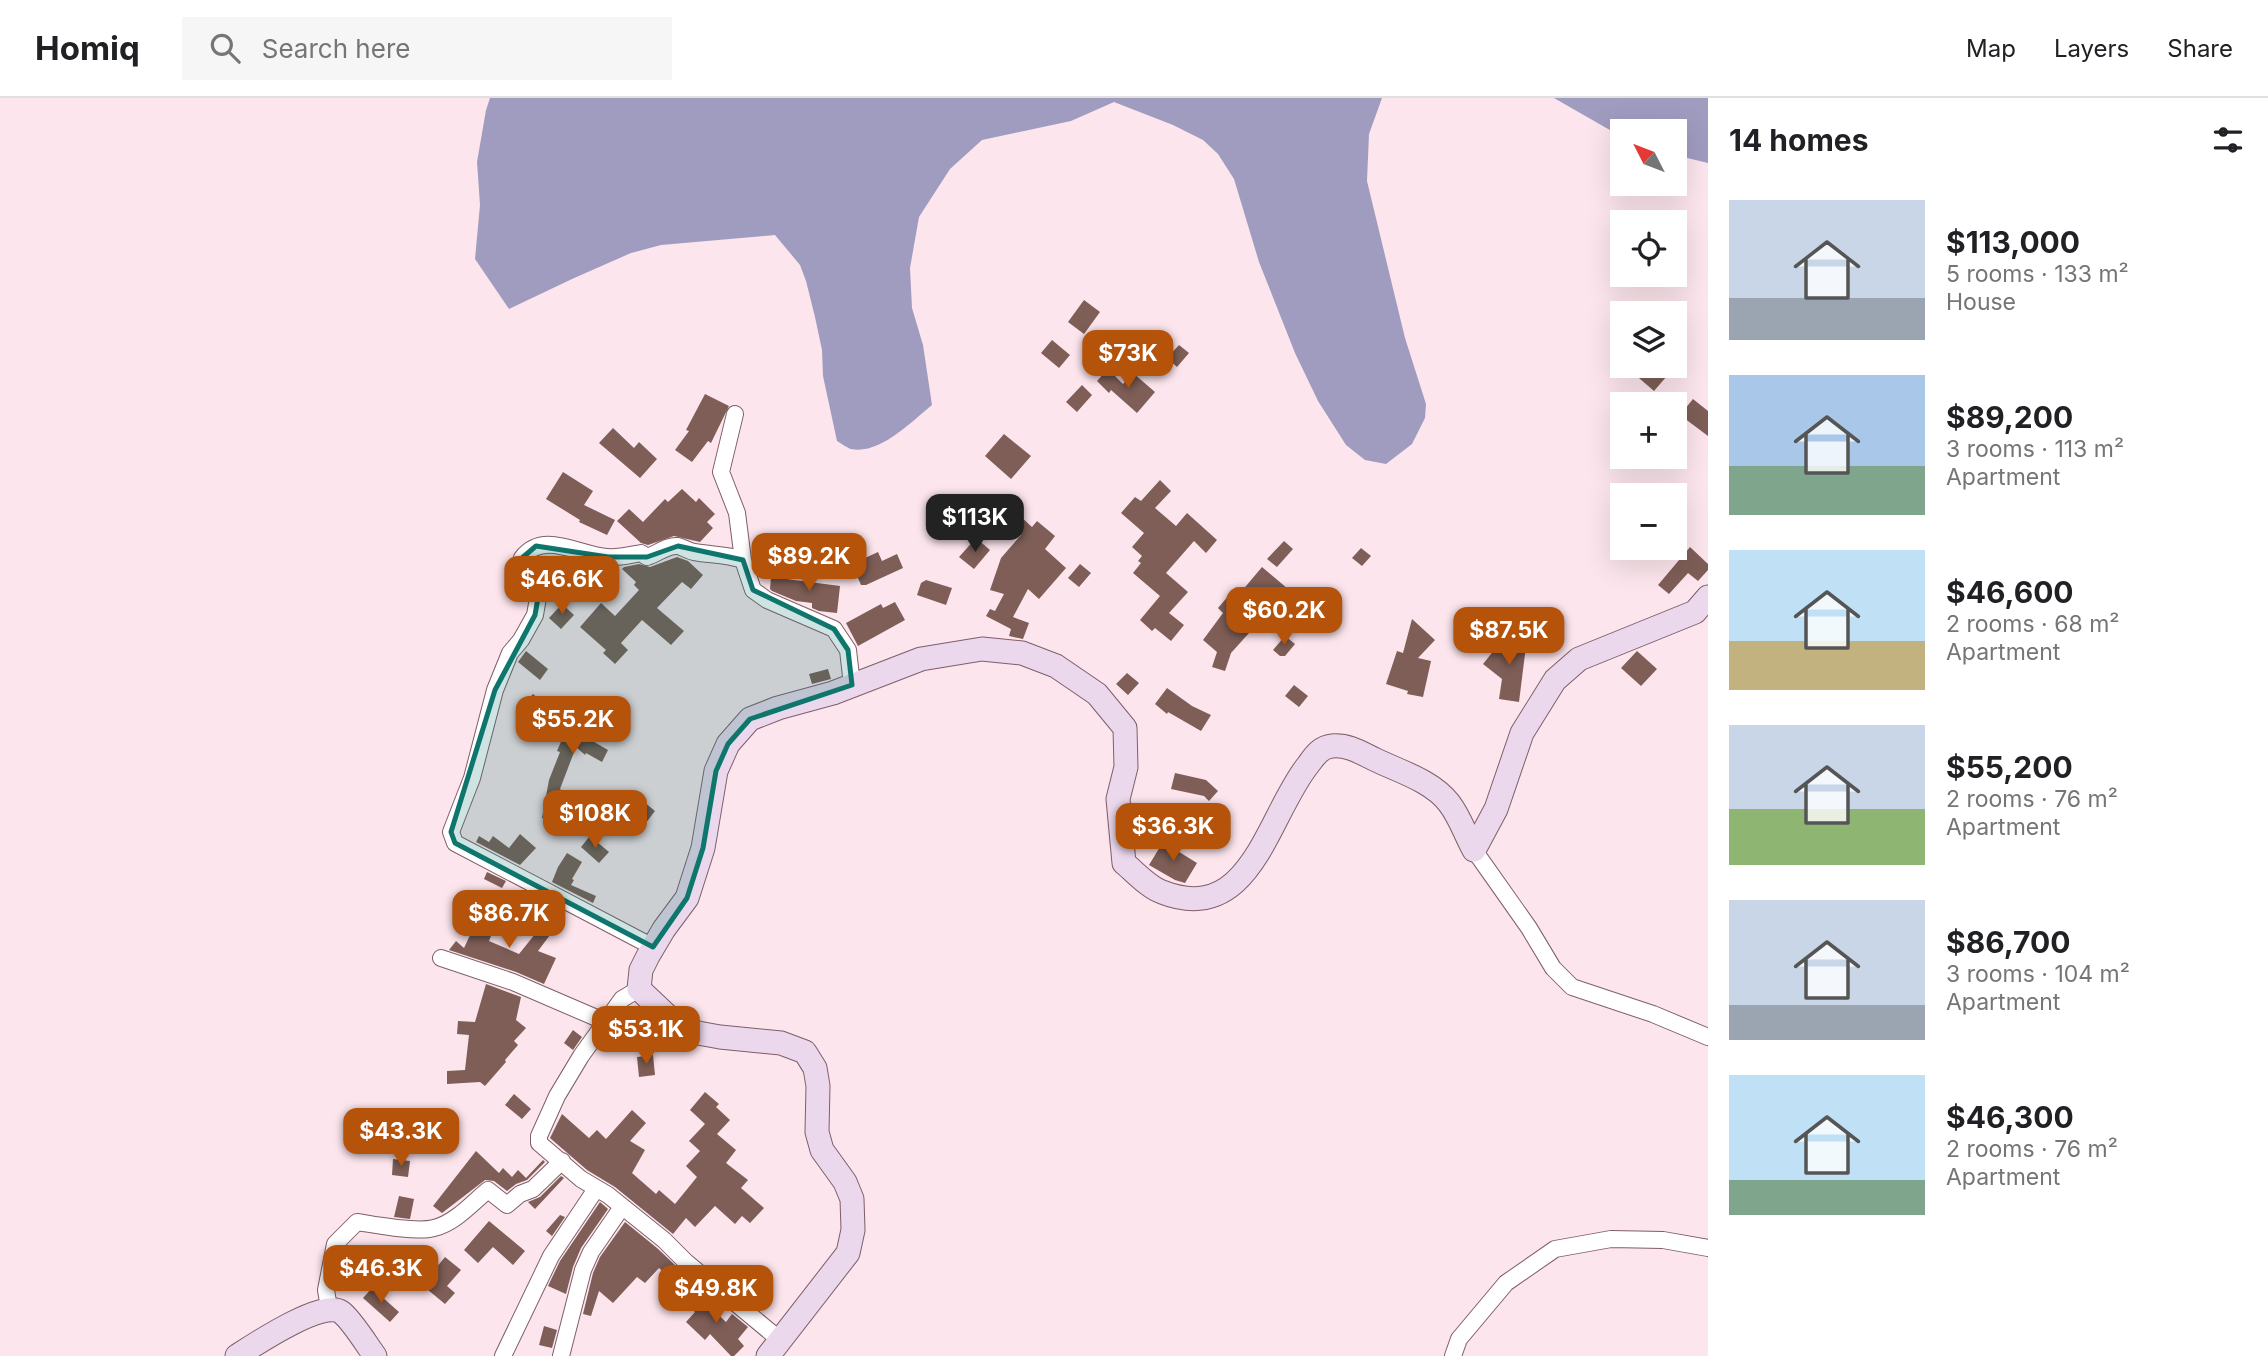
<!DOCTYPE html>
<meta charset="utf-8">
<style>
:root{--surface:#fff;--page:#f6f6f6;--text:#202124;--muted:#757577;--line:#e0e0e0;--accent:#b45309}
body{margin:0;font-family:Inter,sans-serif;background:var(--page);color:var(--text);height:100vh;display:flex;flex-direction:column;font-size:26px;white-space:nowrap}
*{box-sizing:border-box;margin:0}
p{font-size:23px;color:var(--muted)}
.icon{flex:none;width:38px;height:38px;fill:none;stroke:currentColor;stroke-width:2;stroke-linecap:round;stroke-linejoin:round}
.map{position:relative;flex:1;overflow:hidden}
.sheet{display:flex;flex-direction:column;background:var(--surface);width:560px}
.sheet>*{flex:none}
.needle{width:46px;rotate:312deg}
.controls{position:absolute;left:1610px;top:21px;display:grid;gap:14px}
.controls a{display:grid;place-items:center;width:77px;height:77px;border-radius:0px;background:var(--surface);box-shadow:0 7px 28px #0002;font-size:35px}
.price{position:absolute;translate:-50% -60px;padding:0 16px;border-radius:14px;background:var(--accent);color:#fff;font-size:23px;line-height:46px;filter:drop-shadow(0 2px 4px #0008)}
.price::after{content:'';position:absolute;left:50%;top:42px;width:21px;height:16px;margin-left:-10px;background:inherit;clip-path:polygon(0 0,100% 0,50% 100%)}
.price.selected{background:#222;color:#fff}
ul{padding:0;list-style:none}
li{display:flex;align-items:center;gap:21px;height:175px;padding:0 21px}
li span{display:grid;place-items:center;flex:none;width:196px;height:140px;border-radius:0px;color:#555}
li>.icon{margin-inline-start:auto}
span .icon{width:84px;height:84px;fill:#fffc;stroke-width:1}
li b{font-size:30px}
h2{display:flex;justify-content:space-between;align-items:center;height:84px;padding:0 21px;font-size:30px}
header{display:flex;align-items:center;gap:42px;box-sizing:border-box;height:98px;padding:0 35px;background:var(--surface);border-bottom:2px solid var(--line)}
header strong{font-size:33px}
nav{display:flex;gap:38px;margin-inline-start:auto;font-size:24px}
.search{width:490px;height:63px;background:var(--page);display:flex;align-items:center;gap:18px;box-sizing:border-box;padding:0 24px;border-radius:0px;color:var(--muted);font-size:26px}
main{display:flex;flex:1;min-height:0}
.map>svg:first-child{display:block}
</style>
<header>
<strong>Homiq</strong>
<div class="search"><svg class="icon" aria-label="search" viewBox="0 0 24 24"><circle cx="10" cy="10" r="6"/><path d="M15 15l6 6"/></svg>Search here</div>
<nav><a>Map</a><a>Layers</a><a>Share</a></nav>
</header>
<main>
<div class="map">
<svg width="1708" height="1258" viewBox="0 0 1708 1258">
<rect width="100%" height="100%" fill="#fce5ec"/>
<path fill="#a09cc0" d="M 490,0 L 1382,0 L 1369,36 L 1367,83 L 1405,240 L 1426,306 L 1425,320 L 1412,346 L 1386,366 L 1365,362 L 1346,347 L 1318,303 L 1295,255 L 1259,164 L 1234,81 L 1218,56 L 1203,42 L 1173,27 L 1114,4 L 1071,23 L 982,42 L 950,71 L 919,119 L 910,170 L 912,210 L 923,247 L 932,307 C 912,323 880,357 851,351 C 847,350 841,345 837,343 L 823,278 L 822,252 L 815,219 L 806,183 L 800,167 L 775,137 L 661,147 L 631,155 L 572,181 L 509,211 L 475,161 L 480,107 L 477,64 L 486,12 Z
M 1554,0 L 1708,0 L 1708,65 L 1675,57 L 1675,33 L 1622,33 L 1622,39 Z"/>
<path fill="#7e5e57" d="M 1084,202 L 1100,214 L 1084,236 L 1068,224 Z
M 1052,242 L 1070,257 L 1059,270 L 1041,255 Z
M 1179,247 L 1189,255 L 1177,269 L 1167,260 Z
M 1625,268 L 1655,268 L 1667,278 L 1654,293 Z
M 1108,271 L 1123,286 L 1133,275 L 1155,294 L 1137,315 L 1111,292 L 1109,295 L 1097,283 Z
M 1082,287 L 1092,297 L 1077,314 L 1066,304 Z
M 705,296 L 729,308 L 711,345 L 708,343 L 692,364 L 675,352 L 689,333 L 686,332 Z
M 1693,301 L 1708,313 L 1708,338 L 1680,317 Z
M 613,330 L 634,350 L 639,344 L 657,361 L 640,380 L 599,345 Z
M 1004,336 L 1031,358 L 1011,381 L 985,358 Z
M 563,374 L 593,393 L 584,407 L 615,422 L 607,437 L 579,424 L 580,422 L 546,401 Z
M 1160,382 L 1171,393 L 1155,410 L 1176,428 L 1187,415 L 1217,442 L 1206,455 L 1194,443 L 1166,475 L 1188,494 L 1169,515 L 1184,527 L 1171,543 L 1155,530 L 1152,533 L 1140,522 L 1160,498 L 1133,475 L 1141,465 L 1138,463 L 1142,458 L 1132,449 L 1144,435 L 1121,415 L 1135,399 L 1141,403 Z
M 682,391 L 696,404 L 699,400 L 715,416 L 707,424 L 713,430 L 700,444 L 674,438 L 648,447 L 641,445 L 617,423 L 629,411 L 643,424 L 665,401 L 668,404 Z
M 1019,417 L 1032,429 L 1037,423 L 1055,438 L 1045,451 L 1066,470 L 1039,501 L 1028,491 L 1013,519 L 1029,525 L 1023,541 L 1009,538 L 1011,531 L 986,518 L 990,511 L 995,513 L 1004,496 L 990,492 L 1001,460 L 1021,437 L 1010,427 Z
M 976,440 L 990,452 L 974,471 L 959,459 Z
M 1284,443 L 1293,451 L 1277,469 L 1267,461 Z
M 1690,449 L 1708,466 L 1708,472 L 1698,483 L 1688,475 L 1669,496 L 1658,487 Z
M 1361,450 L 1371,458 L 1362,468 L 1352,460 Z
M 878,454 L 882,463 L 897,456 L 903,470 L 866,487 L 861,487 L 852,466 Z
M 677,459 L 688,463 L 703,477 L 691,491 L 682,484 L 657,510 L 684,533 L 671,547 L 642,522 L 621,545 L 628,552 L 615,566 L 603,555 L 606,552 L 580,529 L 601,505 L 615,518 L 639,492 L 634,487 L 636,484 L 622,471 L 624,469 L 639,466 L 650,469 Z
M 1080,466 L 1091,475 L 1079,489 L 1068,480 Z
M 1262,469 L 1294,496 L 1298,491 L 1319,509 L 1303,528 L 1262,493 L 1236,523 L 1249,535 L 1231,555 L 1225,573 L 1212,569 L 1217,554 L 1203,542 L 1223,515 L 1218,510 L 1236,489 L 1241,494 Z
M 771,479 L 840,488 L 837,515 L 819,513 L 812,510 L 812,505 L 796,503 L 772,493 L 770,491 Z
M 926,482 L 952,490 L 946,507 L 917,497 L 921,485 Z
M 895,504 L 905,522 L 858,548 L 846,525 L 881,506 L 883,510 Z
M 562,506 L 574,517 L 561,531 L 549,520 Z
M 1412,521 L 1435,542 L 1418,560 L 1431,563 L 1423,599 L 1407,596 L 1408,593 L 1386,586 L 1397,553 L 1403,555 Z
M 1507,536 L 1512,540 L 1514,537 L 1526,548 L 1519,604 L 1499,601 L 1502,581 L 1483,566 Z
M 1285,538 L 1295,546 L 1285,558 L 1280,558 L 1273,552 Z
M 526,553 L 548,571 L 540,582 L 518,564 Z
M 1637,553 L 1657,571 L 1641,588 L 1621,570 Z
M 828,571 L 831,581 L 812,586 L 809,576 Z
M 1127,575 L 1139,585 L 1128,597 L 1116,586 Z
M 1294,587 L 1308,598 L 1299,609 L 1285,598 Z
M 1167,590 L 1192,608 L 1211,617 L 1201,633 L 1168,614 L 1167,616 L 1155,606 Z
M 533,596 L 543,605 L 533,616 L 523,607 Z
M 588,602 L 605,617 L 594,629 L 598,632 L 589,641 L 608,652 L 602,664 L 586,655 L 585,657 L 576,649 L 560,691 L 574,703 L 564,715 L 552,713 L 548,722 L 542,720 L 549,682 L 560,654 L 557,653 L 566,632 L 582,614 L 579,611 Z
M 1175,675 L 1206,682 L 1218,693 L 1209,703 L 1204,698 L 1171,691 Z
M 633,695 L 655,713 L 642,730 L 620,711 Z
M 520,736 L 536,750 L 520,767 L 476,744 L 479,738 L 489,744 L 493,738 L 509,750 Z
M 590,738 L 609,754 L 599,765 L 581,749 Z
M 1163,744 L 1197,765 L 1185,785 L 1175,782 L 1149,767 Z
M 567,755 L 582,764 L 572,781 L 574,782 L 571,787 L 596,798 L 593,805 L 552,784 L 558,769 Z
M 487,774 L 506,783 L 502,790 L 484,781 Z
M 539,801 L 561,812 L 557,819 L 536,808 Z
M 491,806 L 502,811 L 489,843 L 519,856 L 544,825 L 553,833 L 538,853 L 556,860 L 544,886 L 516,874 L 449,852 L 456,843 L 464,850 L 471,835 L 477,838 Z
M 486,886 L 521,899 L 516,922 L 526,930 L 514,943 L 518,947 L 505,962 L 506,964 L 485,988 L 480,984 L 447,986 L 447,973 L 465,972 L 469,937 L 457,936 L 458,923 L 475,924 Z
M 622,919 L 635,927 L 620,949 L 614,949 L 605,942 Z
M 573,932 L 582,939 L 573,952 L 564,945 Z
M 653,957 L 655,977 L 639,979 L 637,959 Z
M 705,994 L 719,1006 L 716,1009 L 730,1022 L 717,1036 L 736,1052 L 726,1065 L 748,1082 L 741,1090 L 764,1110 L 750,1125 L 742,1118 L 735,1126 L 715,1108 L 695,1129 L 686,1120 L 673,1136 L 615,1089 L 587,1072 L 550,1040 L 562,1016 L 589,1040 L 597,1032 L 606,1041 L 632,1012 L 646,1025 L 630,1043 L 645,1052 L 632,1075 L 656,1096 L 659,1092 L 675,1106 L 697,1079 L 686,1068 L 700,1053 L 689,1043 L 705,1026 L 690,1012 Z
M 514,996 L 531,1011 L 522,1021 L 505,1007 Z
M 476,1053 L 499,1075 L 503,1070 L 512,1079 L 518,1072 L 526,1080 L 543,1062 L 545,1064 L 527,1082 L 516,1086 L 507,1093 L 494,1083 L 485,1082 L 442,1115 L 433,1108 Z
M 393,1061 L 410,1063 L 408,1079 L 392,1077 Z
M 561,1078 L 564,1080 L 535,1111 L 528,1104 L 540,1099 Z
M 399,1098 L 414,1101 L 410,1121 L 394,1119 Z
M 600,1104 L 608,1111 L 581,1150 L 573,1169 L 566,1196 L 548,1188 L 560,1163 Z
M 560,1117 L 565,1119 L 552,1138 L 546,1133 Z
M 489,1123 L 525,1153 L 513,1167 L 493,1149 L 478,1165 L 464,1152 Z
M 625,1124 L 657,1150 L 693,1184 L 684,1193 L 659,1170 L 645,1185 L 637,1179 L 613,1205 L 599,1193 L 591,1218 L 583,1216 L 593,1175 L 600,1159 Z
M 445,1159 L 461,1172 L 447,1188 L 455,1195 L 445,1206 L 422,1187 Z
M 372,1190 L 399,1214 L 390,1224 L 363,1200 Z
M 694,1194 L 726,1224 L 732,1216 L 748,1229 L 738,1241 L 744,1248 L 734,1258 L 731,1258 L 710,1236 L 705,1242 L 686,1224 L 695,1214 L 685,1204 Z
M 544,1228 L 557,1232 L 552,1250 L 539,1247 Z"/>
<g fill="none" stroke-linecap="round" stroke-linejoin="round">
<g stroke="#7f5e69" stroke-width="18">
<path id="street" d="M 735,316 L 721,374 L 737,415 L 743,462
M 1474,752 L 1529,830 L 1553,870 L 1572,889 L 1653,916 L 1708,939
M 653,849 L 455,745 L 451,734 L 472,680 L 495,592 L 510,555 L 521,542 L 535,517 L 539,494 L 534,480 L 522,460 C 543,432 579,457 607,459 C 618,460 630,457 641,455 L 647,459 C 657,456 667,447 678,448 C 683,449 688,453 694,454 C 710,457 726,456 743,462 L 753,492 L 767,502 L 834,531 L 848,552 L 852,587
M 441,860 L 513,884 L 606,924
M 639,891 L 622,901 L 581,958 L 557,998 L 539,1038 L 539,1045 L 581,1081 L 608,1097 L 664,1142 L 686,1164 L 780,1242
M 329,1210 L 326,1192 L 335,1146 L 357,1124 C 376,1127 416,1135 434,1130 C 455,1125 472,1105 488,1092 L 507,1107 L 520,1096 L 533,1091 L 562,1063
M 503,1258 L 551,1158 L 596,1091
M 561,1258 L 583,1172 L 591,1154 L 622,1109
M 1453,1258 L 1459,1241 L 1506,1185 L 1555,1151 L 1611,1141 L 1663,1142 L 1708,1150"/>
</g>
<g stroke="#7f5e69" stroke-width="25">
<path id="secondary" d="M 1474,752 L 1496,711 L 1522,635 L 1555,582 L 1579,561 L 1695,514 L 1708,499
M 237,1258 C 254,1247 323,1201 341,1214 C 351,1221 367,1247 375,1258
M 768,1258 L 848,1155 L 853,1132 L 852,1101 L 845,1084 L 822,1052 L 817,1034 L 818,988 L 815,970 L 805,954 L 781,945 L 720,939 L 698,935 L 676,926 L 639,891 L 641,872 L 648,858 L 664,831 L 687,800 L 703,750 L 716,673 L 728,646 L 750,621 L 778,610 L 833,595 L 921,561 L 982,551 L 1022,555 L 1056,568 L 1097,596 L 1125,630 L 1126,669 L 1118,701 L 1124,765 C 1135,774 1148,789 1162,794 C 1251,829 1267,718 1308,667 C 1314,659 1320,649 1332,648 C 1348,646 1363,656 1376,662 C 1401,674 1432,683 1449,705 C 1460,719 1465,736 1474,752"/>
</g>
<use href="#street" stroke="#fff" stroke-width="16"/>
<use href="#secondary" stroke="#ebd8ec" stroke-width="23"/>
</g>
<path fill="#0f766e" fill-opacity="0.2" stroke="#0f766e" stroke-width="5" stroke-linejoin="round" d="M 536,448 L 608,459 L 647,459 L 678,448 L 743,462 L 753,492 L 834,531 L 848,552 L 852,587 L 750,621 L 728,646 L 716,673 L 703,750 L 687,800 L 653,849 L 455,745 L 451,734 L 495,592 L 535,517 L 539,494 L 522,460 Z"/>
</svg>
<div class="controls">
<a><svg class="needle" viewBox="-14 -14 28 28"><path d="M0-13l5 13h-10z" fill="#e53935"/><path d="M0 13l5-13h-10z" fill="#757577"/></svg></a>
<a><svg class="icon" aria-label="locate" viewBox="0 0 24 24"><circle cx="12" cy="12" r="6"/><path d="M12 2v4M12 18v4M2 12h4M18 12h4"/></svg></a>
<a><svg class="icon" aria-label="layers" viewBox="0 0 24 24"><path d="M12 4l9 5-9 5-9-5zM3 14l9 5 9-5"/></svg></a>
<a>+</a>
<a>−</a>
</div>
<b class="price" style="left:1128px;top:292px">$73K</b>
<b class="price selected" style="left:975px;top:456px">$113K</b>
<b class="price" style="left:809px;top:495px">$89.2K</b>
<b class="price" style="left:562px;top:518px">$46.6K</b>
<b class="price" style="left:1284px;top:549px">$60.2K</b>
<b class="price" style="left:1509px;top:569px">$87.5K</b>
<b class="price" style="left:573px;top:658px">$55.2K</b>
<b class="price" style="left:595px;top:752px">$108K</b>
<b class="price" style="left:1173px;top:765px">$36.3K</b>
<b class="price" style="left:509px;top:852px">$86.7K</b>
<b class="price" style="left:646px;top:968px">$53.1K</b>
<b class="price" style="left:401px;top:1070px">$43.3K</b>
<b class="price" style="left:381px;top:1207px">$46.3K</b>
<b class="price" style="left:716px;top:1227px">$49.8K</b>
</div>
<section class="sheet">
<h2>14 homes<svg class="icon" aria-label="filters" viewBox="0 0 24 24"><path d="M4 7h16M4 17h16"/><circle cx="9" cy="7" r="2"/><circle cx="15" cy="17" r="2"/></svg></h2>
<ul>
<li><span style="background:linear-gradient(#c9d6e8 70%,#9aa5b1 0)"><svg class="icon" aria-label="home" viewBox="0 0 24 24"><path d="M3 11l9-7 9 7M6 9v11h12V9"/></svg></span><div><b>$113,000</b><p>5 rooms · 133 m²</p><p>House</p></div></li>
<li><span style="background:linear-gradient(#a9c7e8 65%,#7fa58c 0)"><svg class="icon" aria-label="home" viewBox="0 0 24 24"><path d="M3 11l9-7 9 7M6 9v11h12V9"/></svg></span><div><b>$89,200</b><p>3 rooms · 113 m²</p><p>Apartment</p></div></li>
<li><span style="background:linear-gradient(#bfe0f5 65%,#c2b280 0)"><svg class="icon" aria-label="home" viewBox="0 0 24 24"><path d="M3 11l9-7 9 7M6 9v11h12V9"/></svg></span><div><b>$46,600</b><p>2 rooms · 68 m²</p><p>Apartment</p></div></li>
<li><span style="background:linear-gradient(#c9d6e8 60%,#8fb573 0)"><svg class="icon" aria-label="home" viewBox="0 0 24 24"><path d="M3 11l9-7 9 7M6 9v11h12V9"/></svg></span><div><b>$55,200</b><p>2 rooms · 76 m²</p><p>Apartment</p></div></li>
<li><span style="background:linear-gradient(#c9d6e8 75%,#9aa5b1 0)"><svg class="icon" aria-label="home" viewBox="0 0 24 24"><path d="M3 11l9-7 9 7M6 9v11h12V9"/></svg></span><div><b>$86,700</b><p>3 rooms · 104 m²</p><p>Apartment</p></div></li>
<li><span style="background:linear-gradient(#bfe0f5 75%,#7fa58c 0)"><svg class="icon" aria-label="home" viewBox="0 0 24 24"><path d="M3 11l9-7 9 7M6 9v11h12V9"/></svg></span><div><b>$46,300</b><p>2 rooms · 76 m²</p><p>Apartment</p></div></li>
</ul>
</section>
</main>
